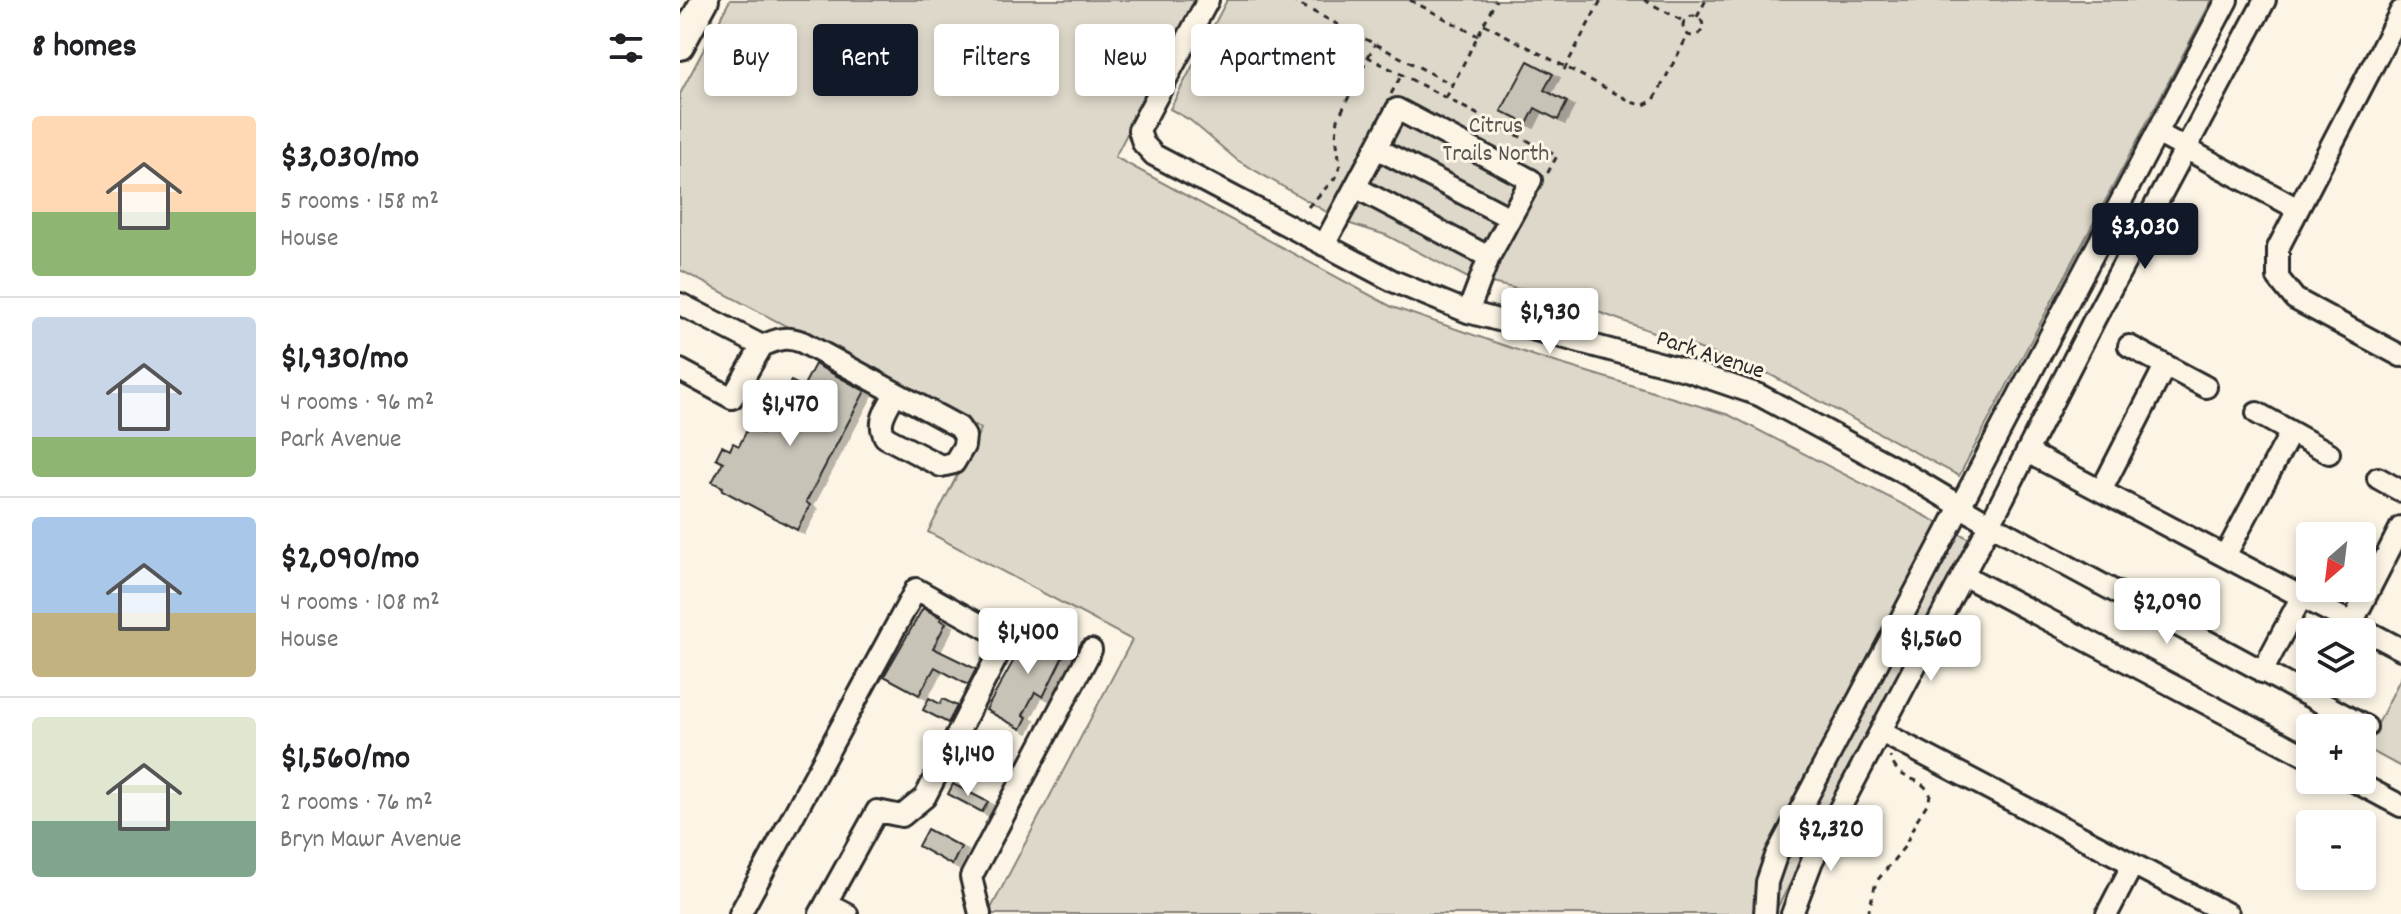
<!DOCTYPE html>
<meta charset="utf-8">
<style>
:root{--surface:#fff;--page:#f2f2f2;--text:#202124;--muted:#757577;--line:#e0e0e0;--accent:#111827}
body{margin:0;font-family:Dekko,sans-serif;background:var(--page);color:var(--text);height:100vh;display:flex;flex-direction:column;font-size:30px;white-space:nowrap}
*{box-sizing:border-box;margin:0}
p{font-size:26px;color:var(--muted)}
.icon{flex:none;width:44px;height:44px;fill:none;stroke:currentColor;stroke-width:2;stroke-linecap:round;stroke-linejoin:round}
.map{position:relative;flex:1;overflow:hidden}
.details{display:flex;flex-direction:column;background:var(--surface);width:680px}
.details>*{flex:none}
.top-card{position:absolute;left:24px;top:24px;width:760px;height:72px;display:flex;gap:16px}
.needle{width:52px;rotate:208deg}
.fabs{position:absolute;left:1616px;top:522px;display:grid;gap:16px}
.fabs a{display:grid;place-items:center;width:80px;height:80px;border-radius:8px;background:var(--surface);box-shadow:0 4px 12px #0003;font-size:40px}
.price{position:absolute;translate:-50% -68px;padding:0 18px;border-radius:8px;background:#fff;color:#222;font-size:26px;line-height:52px;filter:drop-shadow(0 2px 4px #0008)}
.price::after{content:'';position:absolute;left:50%;top:48px;width:24px;height:18px;margin-left:-12px;background:inherit;clip-path:polygon(0 0,100% 0,50% 100%)}
.price.on{background:var(--accent);color:#fff}
ul{padding:0;list-style:none}
li{display:flex;align-items:center;gap:24px;height:200px;padding:0 32px}
li+li{border-top:2px solid var(--line)}
li span{display:grid;place-items:center;flex:none;width:224px;height:160px;border-radius:8px;color:#555}
li>.icon{margin-inline-start:auto}
span .icon{width:96px;height:96px;fill:#fffc;stroke-width:1}
li b{font-size:34px}
h2{display:flex;justify-content:space-between;align-items:center;height:96px;padding:0 32px;font-size:34px}
.pill{padding:0 28px;border-radius:8px;background:var(--surface);box-shadow:0 4px 12px #0003;font-size:28px;line-height:72px}
.pill.on{background:var(--accent);color:#fff}
main{display:flex;flex:1;min-height:0}
.map>svg:first-child{display:block}
</style>
<main>
<section class="details">
<h2>8 homes<svg class="icon" aria-label="filters" viewBox="0 0 24 24"><path d="M4 7h16M4 17h16"/><circle cx="9" cy="7" r="2"/><circle cx="15" cy="17" r="2"/></svg></h2>
<ul>
<li><span style="background:linear-gradient(#ffd9b3 60%,#8fb573 0)"><svg class="icon" aria-label="home" viewBox="0 0 24 24"><path d="M3 11l9-7 9 7M6 9v11h12V9"/></svg></span><div><b>$3,030/mo</b><p>5 rooms · 158 m²</p><p>House</p></div></li>
<li><span style="background:linear-gradient(#c9d6e8 75%,#8fb573 0)"><svg class="icon" aria-label="home" viewBox="0 0 24 24"><path d="M3 11l9-7 9 7M6 9v11h12V9"/></svg></span><div><b>$1,930/mo</b><p>4 rooms · 96 m²</p><p>Park Avenue</p></div></li>
<li><span style="background:linear-gradient(#a9c7e8 60%,#c2b280 0)"><svg class="icon" aria-label="home" viewBox="0 0 24 24"><path d="M3 11l9-7 9 7M6 9v11h12V9"/></svg></span><div><b>$2,090/mo</b><p>4 rooms · 108 m²</p><p>House</p></div></li>
<li><span style="background:linear-gradient(#dfe7d0 65%,#7fa58c 0)"><svg class="icon" aria-label="home" viewBox="0 0 24 24"><path d="M3 11l9-7 9 7M6 9v11h12V9"/></svg></span><div><b>$1,560/mo</b><p>2 rooms · 76 m²</p><p>Bryn Mawr Avenue</p></div></li>
</ul>
</section>
<div class="map">
<svg width="1721" height="914" viewBox="0 0 1721 914">
<defs>
<filter id="shadow"><feDropShadow dx="7" dy="4" stdDeviation="0" flood-color="#0004"/></filter>
</defs>
<rect width="100%" height="100%" fill="#fcf5e5"/>
<filter id="ink" filterUnits="userSpaceOnUse"><feTurbulence type="fractalNoise" baseFrequency=".0125" numOctaves="2"/><feDisplacementMap in="SourceGraphic" scale="16" xChannelSelector="R" yChannelSelector="G"/><feConvolveMatrix kernelMatrix="1 2 1 2 8 2 1 2 1" color-interpolation-filters="sRGB"/></filter>
<g filter="url(#ink)">
<path fill="#ded8ca" stroke="#84827a" stroke-width="2" d="M 50,0 L 516,0 L 435,157 L 712,307 L 858,357 L 1049,415 L 1292,540 L 1094,914 L 308,914 L 452,640 L 248,532 L 301,429 L 0,270 L 0,94 Z
M 547,0 L 1532,0 L 1279,476 L 1089,374 L 888,301 L 786,277 L 706,235 L 664,222 L 557,160 L 510,120 L 490,109 Z
M 1721,677 L 1721,767 L 1686,748 Z"/>
<path fill="#c8c3b7" stroke="#2b2b2b" stroke-width="2" filter="url(#shadow)" d="M 848,61 L 873,74 L 864,90 L 887,102 L 878,120 L 855,108 L 847,124 L 821,111 Z
M 135,364 L 185,391 L 126,502 L 130,505 L 117,530 L 42,490 L 43,487 L 32,482 L 43,462 L 36,458 L 42,446 L 50,450 L 53,443 L 59,446 L 69,426 L 82,433 L 111,381 L 123,387 Z
M 243,608 L 262,618 L 260,620 L 266,623 L 253,648 L 296,669 L 288,685 L 255,667 L 239,695 L 204,676 Z
M 354,624 L 389,644 L 363,697 L 355,692 L 343,715 L 347,717 L 341,729 L 306,710 Z
M 249,698 L 260,704 L 263,699 L 277,706 L 268,723 L 243,710 Z
M 273,784 L 308,802 L 302,812 L 268,794 Z
M 247,829 L 281,847 L 272,865 L 238,846 Z"/>
<g fill="none" stroke-linecap="round" stroke-linejoin="round">
<g stroke="#2b2b2b" stroke-width="26">
<path id="minor" d="M 528,0 L 459,130 L 463,143 L 474,155 L 713,281 L 788,312 L 1009,371 L 1079,395 L 1228,475 L 1310,524 L 1686,727
M 1721,11 L 1598,248 L 1598,278 L 1615,299 L 1721,356
M 1477,133 L 1618,209
M 696,148 L 830,218
M 675,187 L 809,257
M 644,245 L 717,109 L 851,180 L 809,257 L 788,312
M 0,304 L 82,346 L 52,398 L 0,370
M 82,346 C 97,339 106,336 122,342 L 279,427 L 285,436 L 284,446 L 274,463 L 261,466 L 205,437 C 196,421 208,408 215,393
M 1449,346 L 1526,387
M 1577,413 L 1649,453
M 1347,452 L 1721,649
M 1698,478 L 1721,491
M 1421,491 L 1485,366
M 1545,556 L 1611,432
M 1283,575 L 1630,758
M 1672,623 L 1721,527
M 1582,672 L 1622,596
M 1201,732 L 1548,914
M 1672,780 L 1721,806
M 146,903 L 167,914
M 60,914 L 236,589 L 326,639 L 245,797 L 222,816 L 197,811 L 140,914
M 300,914 L 291,877 L 411,650
M 1085,914 L 1087,882 L 1096,856 L 1547,0
M 1112,914 L 1132,861 L 1310,524 L 1415,318 L 1585,0
M 1427,914 L 1453,864"/>
</g>
<g stroke="#2b2b2b" stroke-width="32">
<path id="major" d="M 0,46 L 25,0"/>
</g>
<path stroke="#2b2b2b" stroke-width="3" stroke-dasharray="6 6" stroke-linecap="butt" d="M 611,0 L 773,85
M 730,0 L 798,36
M 964,0 L 1003,21
M1003 26a10 10 0 1 1 20 0a10 10 0 1 1-20 0Z
M 1017,17 L 1026,0
M 804,24 L 954,103 L 964,105 L 974,100 L 1008,35
M 688,57 L 695,44
M 884,70 L 921,0
M 711,94 L 721,76
M 766,98 L 816,0
M 628,207 L 657,176 L 660,165 L 656,136 L 658,119 L 688,57 L 877,156 L 866,176
M 1188,914 L 1196,882 L 1225,846 L 1236,821 L 1249,801 L 1250,794 C 1238,772 1221,786 1210,757"/>
<use href="#minor" stroke="#fcf5e5" stroke-width="20"/>
<use href="#major" stroke="#fcf5e5" stroke-width="26"/>
</g>
</g>
<g text-anchor="middle" stroke-width="6" stroke-linejoin="round" paint-order="stroke">
<g font-size="24" fill="#585653" stroke="#fcf5e5">
<text x="816" y="132">Citrus<tspan x="816" dy="28">Trails North</tspan></text>
</g>
<g font-size="24" fill="#2b2b2b" stroke="#fcf5e5">
<text transform="translate(1031 353) rotate(18)" y="8">Park Avenue</text>
</g>
</g>
</svg>
<div class="fabs">
<a><svg class="needle" viewBox="-14 -14 28 28"><path d="M0-13l5 13h-10z" fill="#e53935"/><path d="M0 13l5-13h-10z" fill="#757577"/></svg></a>
<a><svg class="icon" aria-label="layers" viewBox="0 0 24 24"><path d="M12 4l9 5-9 5-9-5zM3 14l9 5 9-5"/></svg></a>
<a>+</a>
<a>−</a>
</div>
<b class="price on" style="left:1465px;top:271px">$3,030</b>
<b class="price" style="left:870px;top:356px">$1,930</b>
<b class="price" style="left:110px;top:448px">$1,470</b>
<b class="price" style="left:1487px;top:646px">$2,090</b>
<b class="price" style="left:348px;top:676px">$1,400</b>
<b class="price" style="left:1251px;top:683px">$1,560</b>
<b class="price" style="left:288px;top:798px">$1,140</b>
<b class="price" style="left:1151px;top:873px">$2,320</b>
<div class="top-card">
<a class="pill">Buy</a>
<a class="pill on">Rent</a>
<a class="pill">Filters</a>
<a class="pill">New</a>
<a class="pill">Apartment</a>
</div>
</div>
</main>
